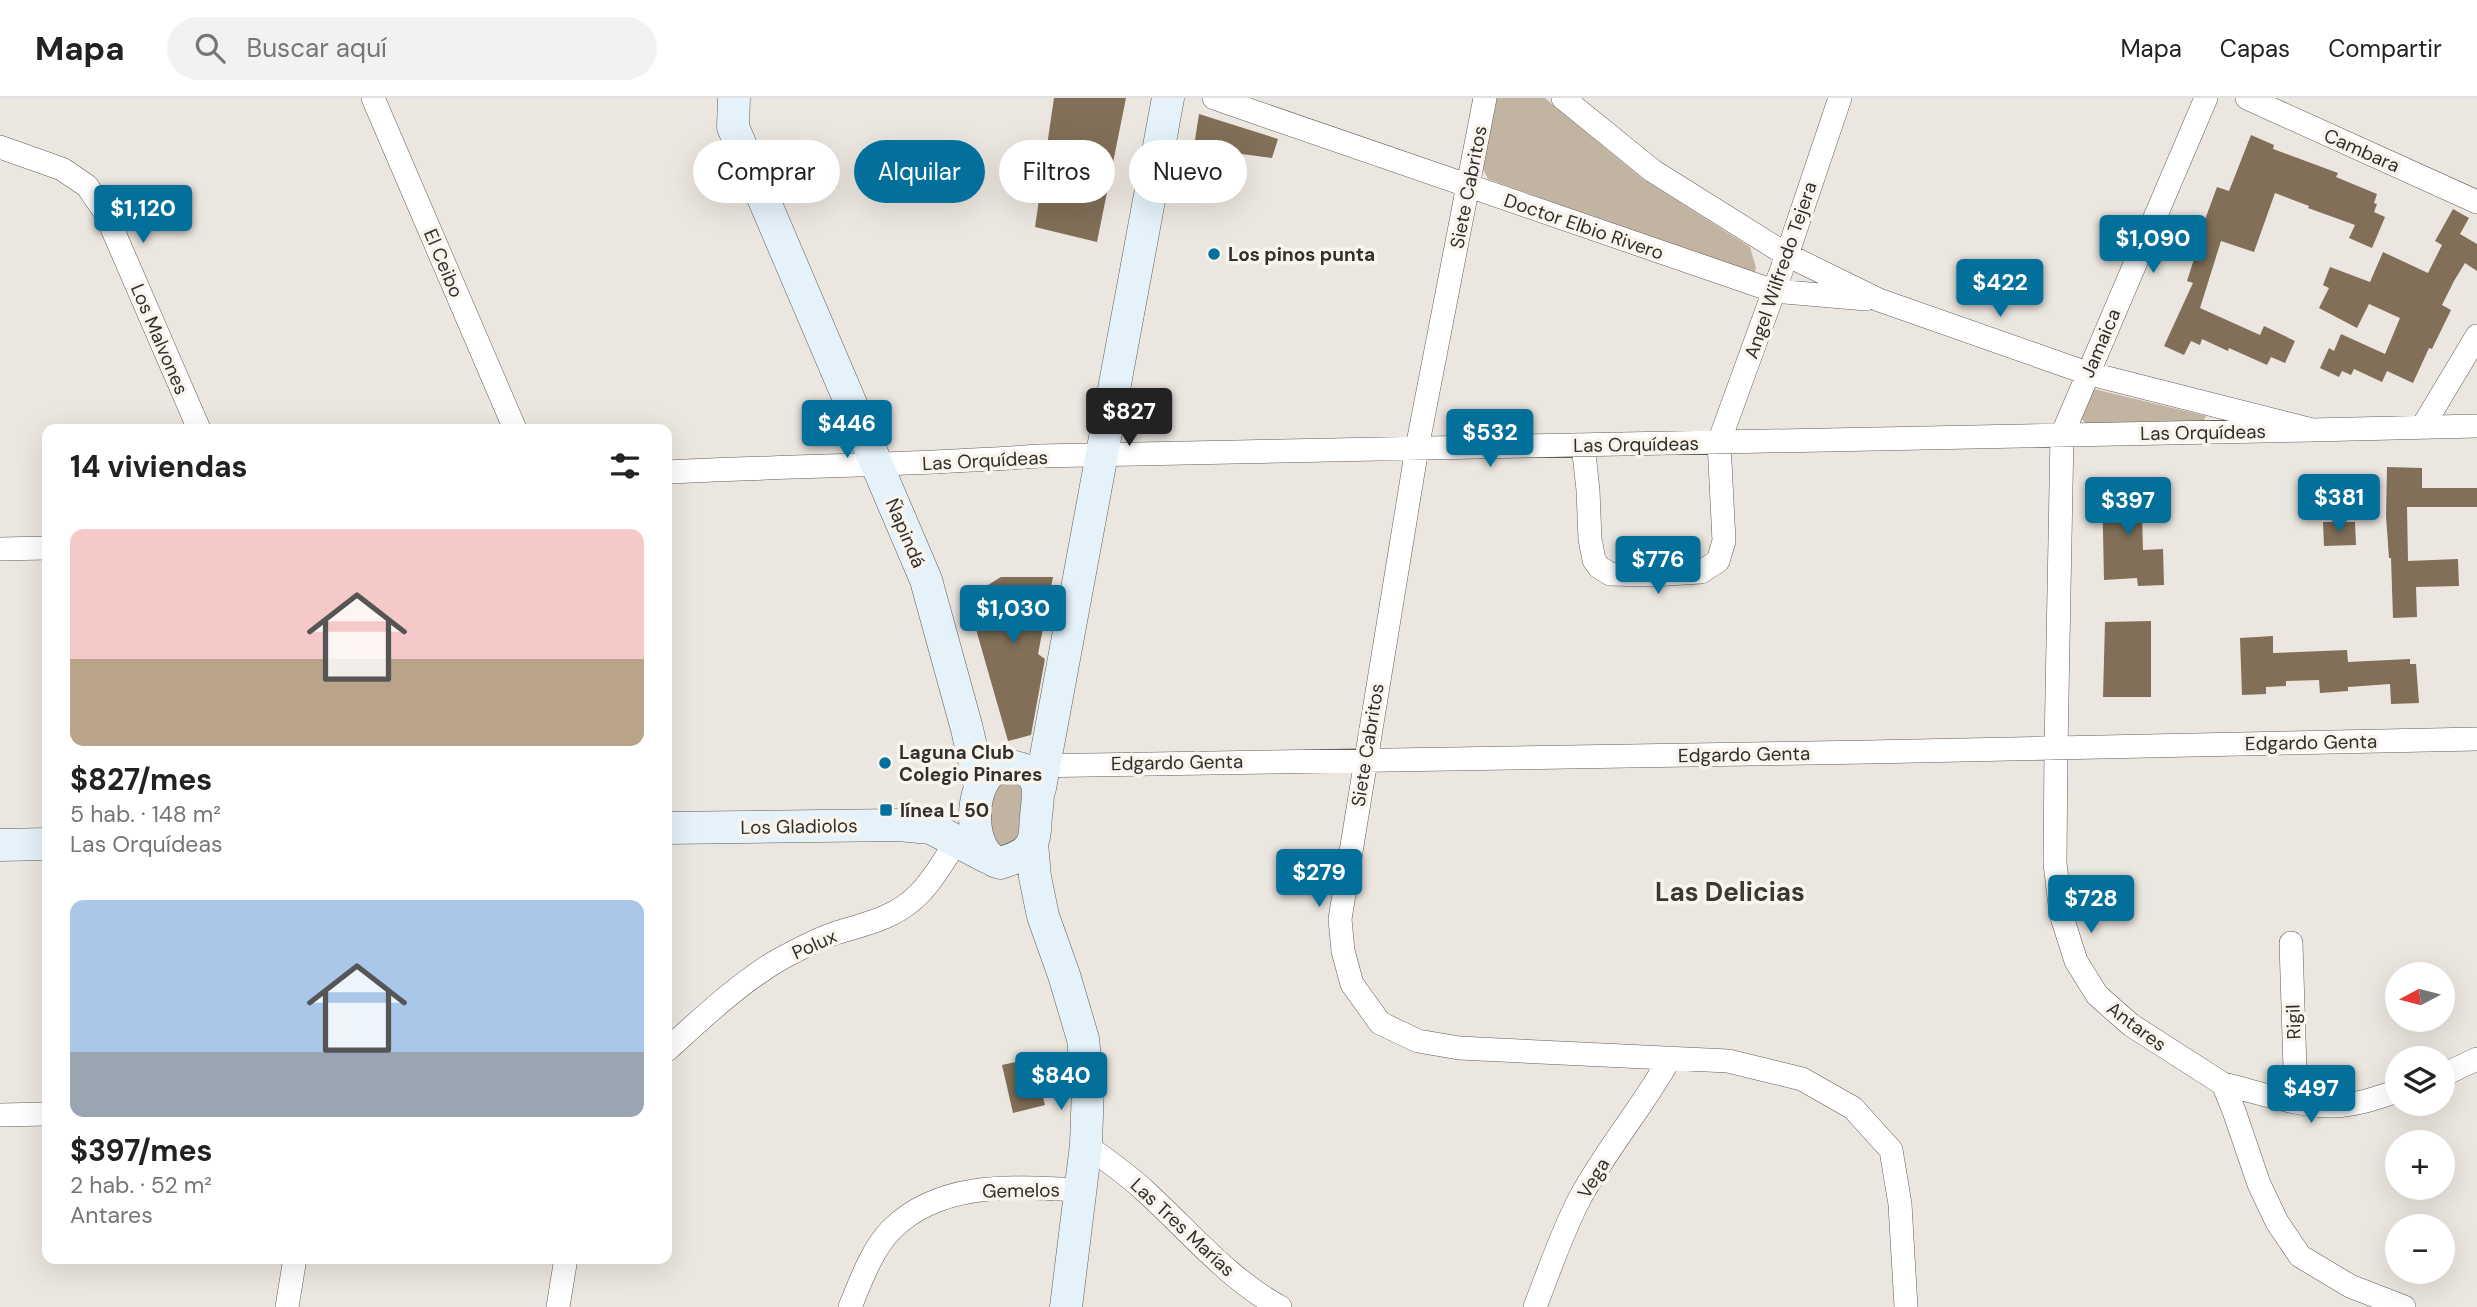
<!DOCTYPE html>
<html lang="es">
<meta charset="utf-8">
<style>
:root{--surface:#fff;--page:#f2f2f2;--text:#222;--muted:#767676;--line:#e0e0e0;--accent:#03709c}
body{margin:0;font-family:"DM Sans",sans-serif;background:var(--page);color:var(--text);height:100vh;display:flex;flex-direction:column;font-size:26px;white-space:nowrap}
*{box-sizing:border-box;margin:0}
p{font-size:23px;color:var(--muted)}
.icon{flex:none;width:38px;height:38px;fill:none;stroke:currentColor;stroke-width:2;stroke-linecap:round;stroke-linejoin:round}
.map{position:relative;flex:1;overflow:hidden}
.sheet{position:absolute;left:42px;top:326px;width:630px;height:840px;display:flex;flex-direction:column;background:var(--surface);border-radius:14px;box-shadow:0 7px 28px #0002}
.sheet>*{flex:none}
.hud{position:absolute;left:693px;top:42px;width:665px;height:63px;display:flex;gap:14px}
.needle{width:46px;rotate:263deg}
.controls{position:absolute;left:2385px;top:864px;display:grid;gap:14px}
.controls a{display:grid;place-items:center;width:70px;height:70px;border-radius:50%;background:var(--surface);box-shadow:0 7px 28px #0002;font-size:35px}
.price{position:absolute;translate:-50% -60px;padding:0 16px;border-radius:7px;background:var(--accent);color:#fff;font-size:23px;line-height:46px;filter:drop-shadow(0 2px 4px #0008)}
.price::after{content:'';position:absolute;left:50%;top:42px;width:21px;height:16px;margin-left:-10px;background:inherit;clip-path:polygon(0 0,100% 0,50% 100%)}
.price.selected{background:#222;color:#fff}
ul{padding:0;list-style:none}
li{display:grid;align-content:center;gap:14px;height:371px;padding:0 28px}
li span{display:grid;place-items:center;height:217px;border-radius:14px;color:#555}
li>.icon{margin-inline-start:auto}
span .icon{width:126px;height:126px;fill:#fffc;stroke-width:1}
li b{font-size:30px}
h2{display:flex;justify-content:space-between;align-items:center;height:84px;padding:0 28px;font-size:30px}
.tag{padding:0 24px;border-radius:32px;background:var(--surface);box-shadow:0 7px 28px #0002;font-size:24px;line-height:63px}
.tag.selected{background:var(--accent);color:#fff}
header{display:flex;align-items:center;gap:42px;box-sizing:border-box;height:98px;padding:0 35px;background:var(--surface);border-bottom:2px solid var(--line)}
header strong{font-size:33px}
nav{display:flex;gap:38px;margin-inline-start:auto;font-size:24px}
.search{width:490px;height:63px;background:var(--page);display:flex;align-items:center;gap:18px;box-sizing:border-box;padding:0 24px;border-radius:38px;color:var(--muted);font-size:26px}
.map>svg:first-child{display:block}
</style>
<header>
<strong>Mapa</strong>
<div class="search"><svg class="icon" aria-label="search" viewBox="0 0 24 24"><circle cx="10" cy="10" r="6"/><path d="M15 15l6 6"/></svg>Buscar aquí</div>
<nav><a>Mapa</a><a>Capas</a><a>Compartir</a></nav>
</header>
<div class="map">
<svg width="2477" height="1209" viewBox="0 0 2477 1209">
<rect width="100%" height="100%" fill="#ece6e0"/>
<path fill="#c2b4a3" d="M 1493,0 L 1545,0 L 1643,81 L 1750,149 L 1756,170 L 1754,177 L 1488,81 L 1482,69 Z
M 2094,291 L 2206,318 L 2203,324 L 2087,327 L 2081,320 L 2092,292 Z
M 1001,681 L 1022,687 L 1023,735 L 1012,746 L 998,749 L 991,740 L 987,699 Z"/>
<path fill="#816f57" d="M 1054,0 L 1126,0 L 1097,144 L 1035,129 Z
M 1199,16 L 1278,41 L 1272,60 L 1234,55 L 1228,84 L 1190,74 Z
M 2251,37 L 2274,47 L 2273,51 L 2338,75 L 2336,79 L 2377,96 L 2374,105 L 2377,106 L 2374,114 L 2385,119 L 2372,150 L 2349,140 L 2355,127 L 2308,110 L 2309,108 L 2275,95 L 2254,154 L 2221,143 L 2200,210 L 2260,237 L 2264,228 L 2295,243 L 2285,265 L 2271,259 L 2267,267 L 2229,250 L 2228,253 L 2202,241 L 2200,247 L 2191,243 L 2184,257 L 2164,248 L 2193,185 L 2187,183 L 2202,136 L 2200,135 L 2217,89 L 2229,93 Z
M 2453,111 L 2469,120 L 2460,136 L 2477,146 L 2477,173 L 2465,165 L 2454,183 L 2442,207 L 2451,212 L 2432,251 L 2429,250 L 2413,285 L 2387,273 L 2382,284 L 2354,271 L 2351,277 L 2342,273 L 2339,279 L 2320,270 L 2329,250 L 2334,253 L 2341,236 L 2385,256 L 2400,220 L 2369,206 L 2357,230 L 2319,210 L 2329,190 L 2323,187 L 2330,169 L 2370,184 L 2383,154 L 2428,175 L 2442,147 L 2435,143 Z
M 2387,369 L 2422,370 L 2422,390 L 2477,390 L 2477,409 L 2407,409 L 2408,463 L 2458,461 L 2459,488 L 2416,489 L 2417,519 L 2393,520 L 2391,460 L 2389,460 L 2386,418 Z
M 2141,384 L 2143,452 L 2163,451 L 2164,487 L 2138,488 L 2137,480 L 2104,482 L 2102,385 Z
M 2323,424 L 2355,424 L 2356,447 L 2324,448 Z
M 1001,479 L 1053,479 L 1038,556 L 1045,561 L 1031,637 L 1008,643 L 967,500 Z
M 2151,523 L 2151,599 L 2103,599 L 2105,524 Z
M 2273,538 L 2273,555 L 2347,552 L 2348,564 L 2410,561 L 2410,566 L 2416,566 L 2419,605 L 2391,606 L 2390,586 L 2348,589 L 2348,593 L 2320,595 L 2319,582 L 2286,583 L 2286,588 L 2266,589 L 2266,596 L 2242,597 L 2240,540 Z
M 1033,960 L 1045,1007 L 1013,1015 L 1002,967 Z"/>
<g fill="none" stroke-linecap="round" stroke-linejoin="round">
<g stroke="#615d57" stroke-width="24">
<path id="street" d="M 373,0 L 515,331
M 1214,0 L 1774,193 L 1866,201
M 1485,0 L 1417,350 L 1340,821 L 1343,853 L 1352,886 L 1380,925 L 1418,943 L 1459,950 L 1728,963 L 1802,981 L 1853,1010 L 1891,1052 L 1900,1106 L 1906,1209
M 1563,0 L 1653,73 L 1787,157 L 1879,202 L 2087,275 L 2312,332 L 2477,328
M 2206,0 L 2062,337 L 2056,650 L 2055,765 L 2061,816 L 2076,863 L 2097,897 L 2131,927 L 2223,986 L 2234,1013 L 2259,1086 L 2277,1124 L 2300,1158 L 2350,1188 L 2404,1209
M 2247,0 L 2477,104
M 0,49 L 62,71 L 87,88 L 105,114 L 199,331
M 2423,328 L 2477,238
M 1583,347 L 1588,392 L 1590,441 L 1594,462 L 1599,469 L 1610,476 L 1651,477 L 1701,474 L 1718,463 L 1724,443 L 1719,344 L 1787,157 L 1840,0
M 667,374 C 791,368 915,367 1039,358 L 2312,332
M 0,451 L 47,450
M 1029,668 L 1869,654 L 2477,641
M 2291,845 L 2296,1003
M 667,952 C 701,921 735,889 775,864 C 793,854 813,843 833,836 C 864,826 895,821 919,796 C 934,781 944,762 956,744
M 2443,977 L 2477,961
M 2223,986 C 2257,994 2300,1009 2334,1008 C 2357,1007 2377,1000 2398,993
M 0,1017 L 47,1016
M 1086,1047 C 1106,1062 1127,1076 1145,1093 C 1189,1133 1228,1181 1280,1209
M 287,1209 L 295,1160
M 558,1209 L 566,1160
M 850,1209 C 860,1185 872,1151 891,1132 C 941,1082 1015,1089 1080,1092
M 1535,1209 C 1549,1173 1562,1134 1580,1100 C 1606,1051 1643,1009 1670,960"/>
</g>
<g stroke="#615d57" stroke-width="33">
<path id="secondary" d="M 734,0 L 733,29 L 926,482 L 967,631 L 980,689
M 1011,668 C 1043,674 1039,691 1036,718 C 1035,726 1036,738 1032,745 C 1027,756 1011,762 1000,765 C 967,757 968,686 995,671 C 999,669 1007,669 1011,668 Z
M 1040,690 L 1168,0
M 667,730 L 898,727 L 931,730 L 987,759
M 1032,745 L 1035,779 L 1043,818 L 1064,877 L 1083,941 L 1088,988 L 1086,1047 L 1066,1209
M 0,747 L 47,746"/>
</g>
<use href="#street" stroke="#fff" stroke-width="23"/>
<use href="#secondary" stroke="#e5f2fa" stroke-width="32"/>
</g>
<g fill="#03709c" stroke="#f9f4ed" stroke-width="2.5">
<circle cx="1214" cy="156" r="7"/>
<circle cx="885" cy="665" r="7"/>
<rect x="879" y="705" width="14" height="14" rx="3.5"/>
</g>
<g text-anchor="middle" stroke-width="7" stroke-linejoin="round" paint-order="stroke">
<g font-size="19" fill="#32302d" stroke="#f9f4ed">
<text transform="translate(2362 52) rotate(24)" y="7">Cambara</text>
<text transform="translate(1468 89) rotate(-79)" y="7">Siete Cabritos</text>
<text transform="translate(1584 128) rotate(19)" y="7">Doctor Elbio Rivero</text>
<text transform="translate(444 165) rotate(67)" y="7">El Ceibo</text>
<text transform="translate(1780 172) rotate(-71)" y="7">Angel Wilfredo Tejera</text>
<text transform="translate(160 241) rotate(67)" y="7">Los Malvones</text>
<text transform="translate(2100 245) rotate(-67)" y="7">Jamaica</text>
<text transform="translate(2203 334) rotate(-1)" y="7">Las Orquídeas</text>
<text transform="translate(1636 346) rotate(-1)" y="7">Las Orquídeas</text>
<text transform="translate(985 362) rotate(-3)" y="7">Las Orquídeas</text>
<text transform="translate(906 435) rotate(67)" y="7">Ñapindá</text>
<text transform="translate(2311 644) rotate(-1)" y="7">Edgardo Genta</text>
<text transform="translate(1367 647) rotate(-81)" y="7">Siete Cabritos</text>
<text transform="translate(1744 656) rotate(-1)" y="7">Edgardo Genta</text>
<text transform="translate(1177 664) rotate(-1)" y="7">Edgardo Genta</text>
<text transform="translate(799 728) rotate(-1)" y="7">Los Gladiolos</text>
<text transform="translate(814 846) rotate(-24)" y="7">Polux</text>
<text transform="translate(2293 924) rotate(-92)" y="7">Rigil</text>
<text transform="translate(2137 928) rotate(37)" y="7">Antares</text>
<text transform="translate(1593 1080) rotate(-59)" y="7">Vega</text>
<text transform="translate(1021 1092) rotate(-1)" y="7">Gemelos</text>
<text transform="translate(1183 1129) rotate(43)" y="7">Las Tres Marías</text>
</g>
<g font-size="19" font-weight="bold" fill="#32302d" stroke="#f9f4ed" text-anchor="start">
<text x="1228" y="163">Los pinos punta</text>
<text x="899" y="661">Laguna Club<tspan x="899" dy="22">Colegio Pinares</tspan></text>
<text x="900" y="719">línea L 50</text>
</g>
<g font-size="26" font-weight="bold" fill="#3b3732" stroke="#f9f4ed">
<text x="1730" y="803">Las Delicias</text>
</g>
</g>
</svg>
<div class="controls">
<a><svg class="needle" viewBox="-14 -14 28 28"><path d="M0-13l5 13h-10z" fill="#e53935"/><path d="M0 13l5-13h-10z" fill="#767676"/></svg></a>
<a><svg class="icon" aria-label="layers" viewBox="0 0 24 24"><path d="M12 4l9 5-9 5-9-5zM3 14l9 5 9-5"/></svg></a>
<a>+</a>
<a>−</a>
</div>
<b class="price" style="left:143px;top:147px">$1,120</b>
<b class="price" style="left:2153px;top:177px">$1,090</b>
<b class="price" style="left:2000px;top:221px">$422</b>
<b class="price selected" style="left:1129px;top:350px">$827</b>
<b class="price" style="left:847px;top:362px">$446</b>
<b class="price" style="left:1490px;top:371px">$532</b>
<b class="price" style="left:2339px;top:436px">$381</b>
<b class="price" style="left:2128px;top:439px">$397</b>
<b class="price" style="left:1658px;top:498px">$776</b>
<b class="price" style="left:1013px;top:547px">$1,030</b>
<b class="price" style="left:1319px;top:811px">$279</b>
<b class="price" style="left:2091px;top:837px">$728</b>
<b class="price" style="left:1061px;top:1014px">$840</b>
<b class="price" style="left:2311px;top:1027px">$497</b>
<div class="hud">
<a class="tag">Comprar</a>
<a class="tag selected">Alquilar</a>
<a class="tag">Filtros</a>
<a class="tag">Nuevo</a>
</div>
<section class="sheet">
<h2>14 viviendas<svg class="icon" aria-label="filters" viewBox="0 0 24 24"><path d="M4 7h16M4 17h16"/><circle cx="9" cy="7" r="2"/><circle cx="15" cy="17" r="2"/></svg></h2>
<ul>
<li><span style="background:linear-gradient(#f6c9c9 60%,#b9a48a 0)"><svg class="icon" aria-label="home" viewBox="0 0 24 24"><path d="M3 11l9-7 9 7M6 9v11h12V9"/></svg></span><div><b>$827/mes</b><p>5 hab. · 148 m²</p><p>Las Orquídeas</p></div></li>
<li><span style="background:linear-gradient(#a9c7e8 70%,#9aa5b1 0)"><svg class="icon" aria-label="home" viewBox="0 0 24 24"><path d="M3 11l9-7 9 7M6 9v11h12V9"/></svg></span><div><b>$397/mes</b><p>2 hab. · 52 m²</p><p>Antares</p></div></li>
</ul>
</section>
</div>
